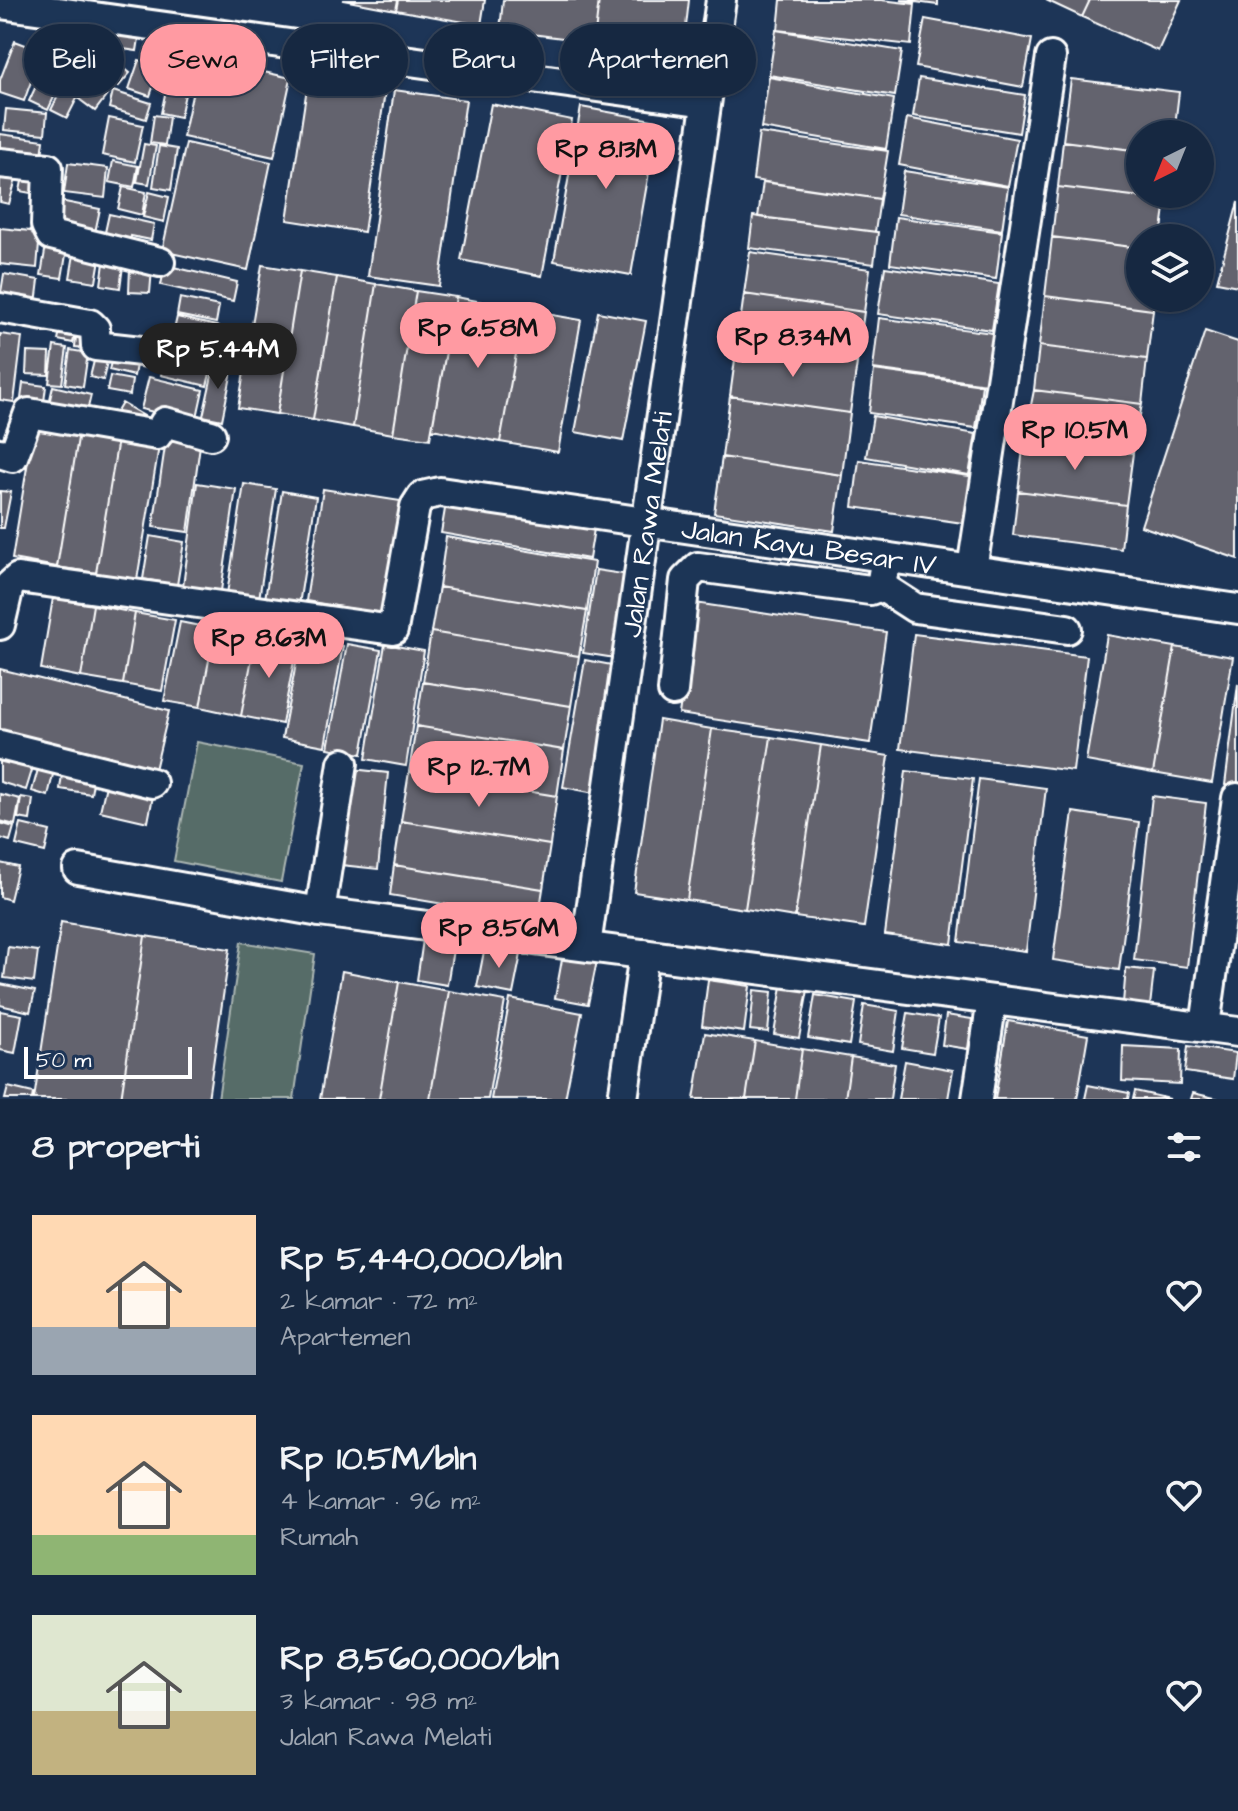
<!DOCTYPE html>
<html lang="id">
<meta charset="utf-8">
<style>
:root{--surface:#162841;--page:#23344c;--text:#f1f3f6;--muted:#9ea6b1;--line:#35445a;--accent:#ff9aa2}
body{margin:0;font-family:"Architects Daughter",sans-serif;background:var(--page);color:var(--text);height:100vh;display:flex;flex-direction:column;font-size:30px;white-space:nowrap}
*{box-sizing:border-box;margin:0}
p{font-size:26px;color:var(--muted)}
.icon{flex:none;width:44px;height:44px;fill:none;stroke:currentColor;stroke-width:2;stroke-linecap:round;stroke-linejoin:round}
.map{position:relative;height:1099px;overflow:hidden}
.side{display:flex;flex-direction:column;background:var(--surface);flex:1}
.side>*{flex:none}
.guide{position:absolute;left:24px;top:24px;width:800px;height:72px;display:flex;gap:16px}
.needle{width:52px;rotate:223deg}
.buttons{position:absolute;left:1126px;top:120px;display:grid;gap:16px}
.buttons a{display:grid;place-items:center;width:88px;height:88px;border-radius:50%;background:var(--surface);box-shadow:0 2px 6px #0004,0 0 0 2px var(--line);font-size:40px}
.scale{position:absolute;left:24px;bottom:20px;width:168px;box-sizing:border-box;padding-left:8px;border:4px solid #fff;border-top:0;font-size:22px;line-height:28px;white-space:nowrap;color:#fff;-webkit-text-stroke:6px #1d3557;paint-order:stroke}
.price{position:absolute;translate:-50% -68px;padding:0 18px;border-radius:28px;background:var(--accent);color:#111;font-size:26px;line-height:52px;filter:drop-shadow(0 2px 4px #0008)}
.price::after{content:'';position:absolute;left:50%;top:48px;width:24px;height:18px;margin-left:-12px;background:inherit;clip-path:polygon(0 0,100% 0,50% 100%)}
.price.on{background:#222;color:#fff}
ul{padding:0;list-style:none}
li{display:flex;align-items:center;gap:24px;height:200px;padding:0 32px}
li span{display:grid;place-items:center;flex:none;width:224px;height:160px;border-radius:0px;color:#555}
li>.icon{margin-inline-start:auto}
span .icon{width:96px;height:96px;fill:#fffc;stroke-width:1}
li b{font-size:34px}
h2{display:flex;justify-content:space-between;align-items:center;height:96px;padding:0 32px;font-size:34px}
.chip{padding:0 28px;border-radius:36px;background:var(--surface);box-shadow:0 2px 6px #0004,0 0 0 2px var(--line);font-size:28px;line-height:72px}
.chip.on{background:var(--accent);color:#111}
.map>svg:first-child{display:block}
</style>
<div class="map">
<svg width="1238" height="1099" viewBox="0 0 1238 1099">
<rect width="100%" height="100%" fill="#1d3557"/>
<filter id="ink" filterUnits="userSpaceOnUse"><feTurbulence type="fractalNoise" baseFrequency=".0125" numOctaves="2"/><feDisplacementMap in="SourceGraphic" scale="16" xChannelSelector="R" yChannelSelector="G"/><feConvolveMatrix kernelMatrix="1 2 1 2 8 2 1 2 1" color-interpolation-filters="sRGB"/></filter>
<g filter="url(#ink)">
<path fill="#576c67" stroke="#abb6b3" stroke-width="2" d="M 197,742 L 304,763 L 281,882 L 174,861 Z
M 241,942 L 315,954 L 294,1099 L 218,1099 Z"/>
<path fill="#64636e" stroke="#fff" stroke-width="2" d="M 343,0 L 398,0 L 396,10 Z
M 398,0 L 485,0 L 481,25 L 396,10 Z
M 503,0 L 599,0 L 594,42 L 500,30 Z
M 599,0 L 689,0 L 683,53 L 594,42 Z
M 781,0 L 881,0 L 915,4 L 911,45 L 778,30 Z
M 901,0 L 938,0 L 938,5 Z
M 1046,0 L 1090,0 L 1082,17 Z
M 1090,0 L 1181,0 L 1158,51 L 1082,17 Z
M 925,19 L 1032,39 L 1023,87 L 916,67 Z
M 111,28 L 140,32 L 137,51 L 109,47 Z
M 776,30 L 902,51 L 895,96 L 769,75 Z
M 15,41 L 42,51 L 24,101 L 0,93 L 0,80 Z
M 51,44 L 74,55 L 66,73 L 42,62 Z
M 82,48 L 102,51 L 100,72 L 80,70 Z
M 200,58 L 291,78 L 274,157 L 183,137 Z
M 114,60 L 130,73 L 118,87 L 102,74 Z
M 139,60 L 160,67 L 150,96 L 129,89 Z
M 41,65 L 62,76 L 54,93 L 33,83 Z
M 171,67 L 190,71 L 180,117 L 161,113 Z
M 71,70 L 87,79 L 67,118 L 51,110 Z
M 769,77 L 894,99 L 886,149 L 761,128 Z
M 95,78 L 111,90 L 95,111 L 79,99 Z
M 919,78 L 1025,95 L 1019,133 L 913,116 Z
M 1071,79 L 1179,92 L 1174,134 L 1140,134 L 1140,151 L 1063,141 Z
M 308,81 L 385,92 L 364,232 L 287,220 Z
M 36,86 L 55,95 L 48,110 L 29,101 Z
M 394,90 L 466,100 L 439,286 L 368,276 Z
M 113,91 L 151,103 L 146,119 L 109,108 Z
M 491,104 L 572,120 L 542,276 L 461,260 Z
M 581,107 L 658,121 L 631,275 L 554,261 Z
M 6,109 L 47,113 L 45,134 L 4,130 Z
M 154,115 L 169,117 L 165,145 L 150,143 Z
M 109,118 L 143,125 L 135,162 L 102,155 Z
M 907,118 L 1017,139 L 1008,186 L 899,165 Z
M 759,133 L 888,151 L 880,199 L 753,180 Z
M 0,134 L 44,140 L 41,164 L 0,159 Z
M 1063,141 L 1140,151 L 1140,194 L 1166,194 L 1166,200 L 1058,187 Z
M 186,143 L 271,162 L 248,270 L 162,251 Z
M 144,144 L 156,146 L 149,184 L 137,182 Z
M 159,146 L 177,149 L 171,190 L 153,187 Z
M 113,161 L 138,166 L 134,187 L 109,182 Z
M 68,163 L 108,168 L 105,198 L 64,193 Z
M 24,171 L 45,175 L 42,195 L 20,191 Z
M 904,171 L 1008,187 L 1002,230 L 898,214 Z
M 0,174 L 16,179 L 9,204 L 0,202 Z
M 763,182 L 880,199 L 875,232 L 758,217 Z
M 123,187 L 146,192 L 142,215 L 118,209 Z
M 1058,187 L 1166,200 L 1161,238 L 1140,238 L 1140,248 L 1052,237 Z
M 149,192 L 169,197 L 164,222 L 143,217 Z
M 60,201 L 100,209 L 93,242 L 54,234 Z
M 1238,202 L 1238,286 L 1217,282 Z
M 109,214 L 154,224 L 151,240 L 131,236 L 128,252 L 102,246 Z
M 753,216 L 878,232 L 874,264 L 749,248 Z
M 896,217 L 1002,232 L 996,279 L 890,264 Z
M 0,228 L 40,232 L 37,268 L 0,264 Z
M 1052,237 L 1140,248 L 1140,298 L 1154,298 L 1153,310 L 1045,296 Z
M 46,245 L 67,249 L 62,278 L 41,275 Z
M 750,252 L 870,269 L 864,312 L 744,294 Z
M 74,254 L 100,259 L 96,282 L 70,278 Z
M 104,263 L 123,266 L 120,288 L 101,285 Z
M 165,265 L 237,282 L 233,301 L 161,285 Z
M 262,265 L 300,271 L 277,414 L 238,408 Z
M 885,267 L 999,284 L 992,330 L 878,314 Z
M 130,268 L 152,269 L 150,293 L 129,292 Z
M 300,271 L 337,277 L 313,420 L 277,414 Z
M 4,274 L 39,280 L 35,312 L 0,298 Z
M 337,277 L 376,284 L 353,427 L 313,420 Z
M 376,284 L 416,291 L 393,434 L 353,427 Z
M 416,291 L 456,297 L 430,439 L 393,434 Z
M 744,294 L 864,312 L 857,363 L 737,345 Z
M 1045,296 L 1153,310 L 1147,359 L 1039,346 Z
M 456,297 L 524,310 L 500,442 L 432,429 Z
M 180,298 L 219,306 L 216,323 L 177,315 Z
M 524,310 L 581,320 L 558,452 L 500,442 Z
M 598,312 L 646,321 L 623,441 L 575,432 Z
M 177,317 L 229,329 L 222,358 L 170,347 Z
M 879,318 L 993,333 L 987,384 L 873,369 Z
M 62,321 L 77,324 L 73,343 L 58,340 Z
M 77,327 L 87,348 L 75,347 Z
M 1205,331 L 1238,342 L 1238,559 L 1141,526 Z
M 0,334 L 22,337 L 14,402 L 0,400 Z
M 737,345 L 857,363 L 850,413 L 730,396 Z
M 54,346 L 67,348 L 62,384 L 49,383 Z
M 1039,346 L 1147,359 L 1142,404 L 1034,390 Z
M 70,350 L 88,353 L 83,387 L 65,384 Z
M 167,350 L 213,361 L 207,386 L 161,375 Z
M 27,352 L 50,353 L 49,375 L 26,374 Z
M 96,353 L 108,357 L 103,380 L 90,377 Z
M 113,354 L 137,359 L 134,376 L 109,370 Z
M 215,362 L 233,366 L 222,420 L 203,416 Z
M 874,370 L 982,385 L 976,428 L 869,413 Z
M 110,376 L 132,380 L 130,395 L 107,391 Z
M 149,377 L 203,390 L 196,422 L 141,409 Z
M 23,383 L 46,386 L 43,410 L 20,407 Z
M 53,386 L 91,395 L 86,416 L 48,408 Z
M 1034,390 L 1142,404 L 1133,453 L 1024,440 Z
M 730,396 L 850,413 L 842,475 L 722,457 Z
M 122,403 L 146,417 L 138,429 L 115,415 Z
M 873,416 L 976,434 L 969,475 L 866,457 Z
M 35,418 L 80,426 L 57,567 L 12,559 Z
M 80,426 L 119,433 L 96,573 L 57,567 Z
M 119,433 L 160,440 L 137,580 L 96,573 Z
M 167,433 L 201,438 L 188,532 L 153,527 Z
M 1024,440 L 1133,453 L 1126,505 L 1018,491 Z
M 722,457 L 842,475 L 834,531 L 714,513 Z
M 859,460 L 976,477 L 970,524 L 853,507 Z
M 197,483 L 236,489 L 221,591 L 183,586 Z
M 244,484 L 276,489 L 259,599 L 227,594 Z
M 323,489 L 407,502 L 389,615 L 306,601 Z
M 0,491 L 11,492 L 4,528 L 0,528 Z
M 282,491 L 316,497 L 299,605 L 265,599 Z
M 1018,491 L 1126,505 L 1121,549 L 1013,535 Z
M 446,503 L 594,529 L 589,559 L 441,533 Z
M 150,536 L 184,542 L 177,585 L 143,579 Z
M 446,537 L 594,562 L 587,611 L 439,587 Z
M 596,570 L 629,575 L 615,658 L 583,653 Z
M 439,587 L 587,611 L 579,656 L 431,632 Z
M 53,598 L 93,605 L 81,677 L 41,669 Z
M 695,603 L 886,632 L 870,743 L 679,714 Z
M 93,605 L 135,613 L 123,684 L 81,677 Z
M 135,613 L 175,620 L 162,691 L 123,684 Z
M 180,622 L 215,629 L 200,707 L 164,701 Z
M 215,629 L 256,637 L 241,716 L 200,707 Z
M 431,632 L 579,656 L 571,706 L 423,682 Z
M 914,634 L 1087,656 L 1073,771 L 900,749 Z
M 1107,635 L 1175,647 L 1153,773 L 1086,761 Z
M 256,637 L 297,645 L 282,724 L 241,716 Z
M 301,637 L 343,646 L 325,746 L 282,738 Z
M 347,644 L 381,650 L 362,754 L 328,748 Z
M 385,644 L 424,651 L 406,766 L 366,759 Z
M 1175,647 L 1233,657 L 1212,783 L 1153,773 Z
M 585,660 L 617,666 L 595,793 L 563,787 Z
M 0,669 L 169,711 L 153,778 L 0,740 Z
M 423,682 L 571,706 L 564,750 L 416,726 Z
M 1238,684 L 1238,787 L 1225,785 Z
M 659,720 L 712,729 L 687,900 L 634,892 Z
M 416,726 L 564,750 L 557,796 L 409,772 Z
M 712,729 L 771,737 L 745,909 L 687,900 Z
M 771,737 L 821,745 L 795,917 L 745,909 Z
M 821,745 L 889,756 L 864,927 L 795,917 Z
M 0,753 L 34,764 L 26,790 L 0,782 Z
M 40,762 L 55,766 L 48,796 L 32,791 Z
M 63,767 L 95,772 L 91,794 L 60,789 Z
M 352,769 L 388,773 L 378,869 L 341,865 Z
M 906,771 L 973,779 L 952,944 L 885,935 Z
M 409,772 L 557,796 L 550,845 L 401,821 Z
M 979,779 L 1046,788 L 1026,951 L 959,942 Z
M 107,781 L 154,791 L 148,822 L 100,811 Z
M 0,794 L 20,799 L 15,825 L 0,821 Z
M 1152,796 L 1206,803 L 1187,967 L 1134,960 Z
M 21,797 L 33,799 L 30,820 L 18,818 Z
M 1073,812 L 1139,822 L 1119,970 L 1053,960 Z
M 401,821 L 550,845 L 543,889 L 394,865 Z
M 0,823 L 14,827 L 10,841 L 0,838 Z
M 21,824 L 50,831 L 45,852 L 16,845 Z
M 0,863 L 18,867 L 10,900 L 0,897 Z
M 394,865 L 543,889 L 538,920 L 390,895 Z
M 61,922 L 145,936 L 121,1099 L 34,1099 Z
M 145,936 L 230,949 L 208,1099 L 121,1099 Z
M 423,940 L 454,944 L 447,985 L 417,980 Z
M 485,946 L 521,954 L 513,994 L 477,987 Z
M 8,947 L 38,951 L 34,982 L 4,978 Z
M 563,954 L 597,961 L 588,1004 L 555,998 Z
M 1126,968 L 1154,971 L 1150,1006 L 1123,1003 Z
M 342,971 L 399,982 L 379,1099 L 320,1099 Z
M 708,980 L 750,986 L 744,1032 L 702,1026 Z
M 399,982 L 449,991 L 430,1099 L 379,1099 Z
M 0,984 L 35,991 L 30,1012 L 0,1005 Z
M 782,986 L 808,990 L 799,1038 L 774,1034 Z
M 754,990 L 772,992 L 768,1032 L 750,1030 Z
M 449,991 L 505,1001 L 488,1099 L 430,1099 Z
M 815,995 L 856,1002 L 849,1045 L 808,1038 Z
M 510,999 L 582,1013 L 565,1099 L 491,1099 Z
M 864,1005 L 899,1011 L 893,1051 L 858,1045 Z
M 0,1011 L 22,1015 L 15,1053 L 0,1050 Z
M 908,1013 L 939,1018 L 933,1053 L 902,1048 Z
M 946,1015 L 972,1019 L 968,1049 L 942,1045 Z
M 1008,1021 L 1088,1035 L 1077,1099 L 995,1099 Z
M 705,1033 L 755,1041 L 746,1099 L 694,1099 Z
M 755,1041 L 802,1049 L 795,1099 L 746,1099 Z
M 1123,1046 L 1181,1049 L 1180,1084 L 1122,1081 Z
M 1188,1046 L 1236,1053 L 1233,1079 L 1185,1072 Z
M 802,1049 L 851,1057 L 845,1099 L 795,1099 Z
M 851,1057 L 895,1064 L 890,1099 L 845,1099 Z
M 905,1061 L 953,1070 L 948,1099 L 898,1099 Z
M 1088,1085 L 1129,1093 L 1128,1099 L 1085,1099 Z
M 8,1087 L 33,1093 L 32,1099 L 5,1099 Z
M 1135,1091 L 1170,1099 L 1133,1099 Z
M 1193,1093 L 1219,1099 L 1191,1099 Z"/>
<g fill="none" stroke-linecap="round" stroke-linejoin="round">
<g stroke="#fff" stroke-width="34">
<g id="minor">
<path d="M 0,4 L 706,102"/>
<path d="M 0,163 L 48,168 L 46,225 L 51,235 L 160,262"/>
<path d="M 0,308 L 90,324 L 95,329 L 96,346 L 159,353"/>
<path d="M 0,453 L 13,457 L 29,413 L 157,435 L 165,422 L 211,435"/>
<path d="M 972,569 L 1051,57"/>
<path d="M 881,586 L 915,608 L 1067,629"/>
<path id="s1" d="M 0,625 L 9,586 L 18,578 L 393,630 L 415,507 L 422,496 L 440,492 L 1238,609"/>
<path d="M 673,691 L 685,580 L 698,567 L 870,590 L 881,586 L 886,557"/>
<path d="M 0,745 L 152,783"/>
<path d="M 78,869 L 320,912 L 1238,1032"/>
<path d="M 320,912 L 343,763"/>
<path id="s2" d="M 586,946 L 721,0"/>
<path d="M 1205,1026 L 1237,798"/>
<path d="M 623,1099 L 644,954"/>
<path d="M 977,1099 L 992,1000"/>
</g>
</g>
<use href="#minor" stroke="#1d3557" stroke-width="28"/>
</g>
</g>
<g text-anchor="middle" stroke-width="8" stroke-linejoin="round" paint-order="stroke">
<g font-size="28" fill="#fff" stroke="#1d3557">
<text dy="10" stroke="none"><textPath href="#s2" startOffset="426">Jalan Rawa Melati</textPath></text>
<text dy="10" stroke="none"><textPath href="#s1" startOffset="960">Jalan Kayu Besar IV</textPath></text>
</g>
</g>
</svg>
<div class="buttons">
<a><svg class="needle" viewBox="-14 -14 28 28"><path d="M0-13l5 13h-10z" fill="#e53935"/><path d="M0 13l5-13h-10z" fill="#9ea6b1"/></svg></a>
<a><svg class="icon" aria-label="layers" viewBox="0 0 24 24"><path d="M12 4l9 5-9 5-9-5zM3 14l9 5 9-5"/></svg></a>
</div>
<div class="scale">50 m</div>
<b class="price" style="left:606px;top:191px">Rp 8.13M</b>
<b class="price" style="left:478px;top:370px">Rp 6.58M</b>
<b class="price" style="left:793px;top:379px">Rp 8.34M</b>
<b class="price on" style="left:218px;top:391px">Rp 5.44M</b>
<b class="price" style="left:1075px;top:472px">Rp 10.5M</b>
<b class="price" style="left:269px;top:680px">Rp 8.63M</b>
<b class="price" style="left:479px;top:809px">Rp 12.7M</b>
<b class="price" style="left:499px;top:970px">Rp 8.56M</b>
<div class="guide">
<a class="chip">Beli</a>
<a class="chip on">Sewa</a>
<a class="chip">Filter</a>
<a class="chip">Baru</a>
<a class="chip">Apartemen</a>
</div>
</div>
<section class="side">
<h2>8 properti<svg class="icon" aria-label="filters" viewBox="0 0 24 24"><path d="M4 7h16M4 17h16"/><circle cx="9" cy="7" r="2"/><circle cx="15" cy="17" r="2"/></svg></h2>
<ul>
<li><span style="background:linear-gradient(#ffd9b3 70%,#9aa5b1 0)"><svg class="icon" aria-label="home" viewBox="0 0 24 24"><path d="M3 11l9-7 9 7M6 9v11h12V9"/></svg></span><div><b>Rp 5,440,000/bln</b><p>2 kamar · 72 m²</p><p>Apartemen</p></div><svg class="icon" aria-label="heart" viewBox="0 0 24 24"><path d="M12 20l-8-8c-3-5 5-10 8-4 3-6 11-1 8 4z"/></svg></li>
<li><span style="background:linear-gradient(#ffd9b3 75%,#8fb573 0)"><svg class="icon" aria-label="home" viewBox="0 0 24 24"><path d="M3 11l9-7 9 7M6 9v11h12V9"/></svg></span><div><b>Rp 10.5M/bln</b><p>4 kamar · 96 m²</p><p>Rumah</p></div><svg class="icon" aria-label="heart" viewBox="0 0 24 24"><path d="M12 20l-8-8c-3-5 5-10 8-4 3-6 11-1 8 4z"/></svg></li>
<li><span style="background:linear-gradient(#dfe7d0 60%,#c2b280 0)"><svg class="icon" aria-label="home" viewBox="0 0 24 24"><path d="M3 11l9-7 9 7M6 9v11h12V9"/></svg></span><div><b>Rp 8,560,000/bln</b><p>3 kamar · 98 m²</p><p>Jalan Rawa Melati</p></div><svg class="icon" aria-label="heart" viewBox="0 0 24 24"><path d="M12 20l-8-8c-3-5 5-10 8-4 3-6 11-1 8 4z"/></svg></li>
</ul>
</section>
